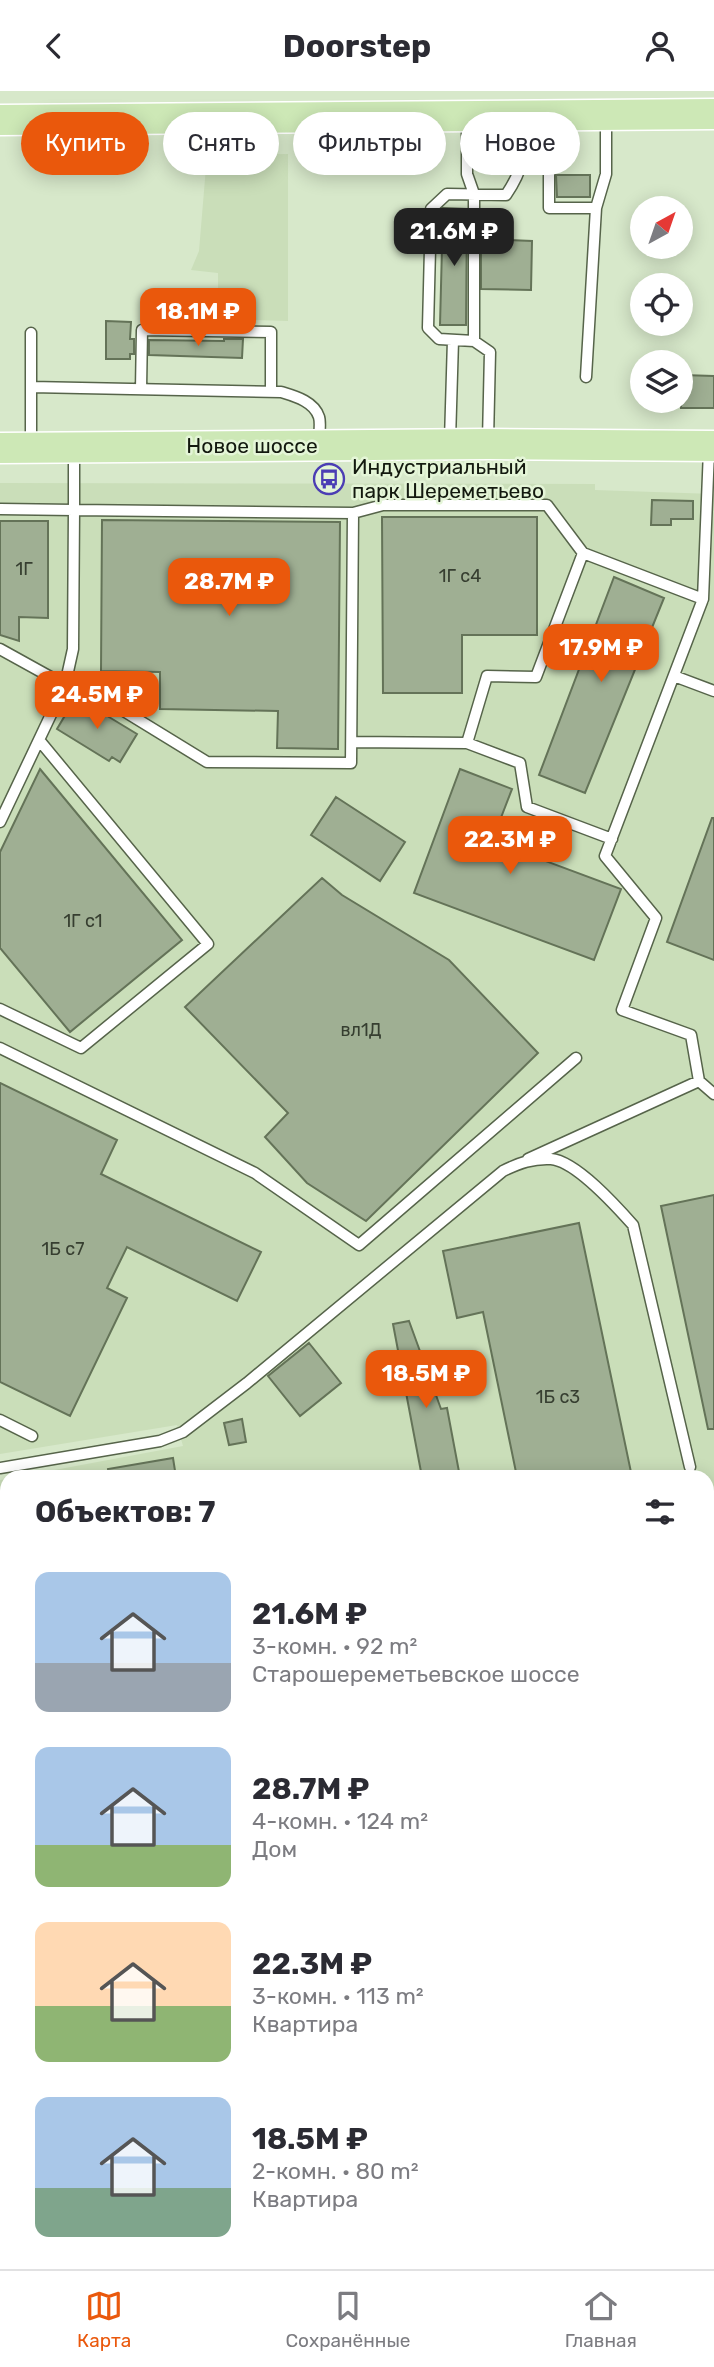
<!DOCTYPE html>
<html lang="ru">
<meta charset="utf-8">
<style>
:root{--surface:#fff;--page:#f7f7f7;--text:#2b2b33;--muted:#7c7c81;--line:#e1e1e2;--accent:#ea580c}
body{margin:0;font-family:Rubik,sans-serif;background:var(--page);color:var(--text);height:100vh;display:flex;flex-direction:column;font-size:26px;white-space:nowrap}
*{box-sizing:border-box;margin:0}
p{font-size:23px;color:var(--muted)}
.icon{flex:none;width:38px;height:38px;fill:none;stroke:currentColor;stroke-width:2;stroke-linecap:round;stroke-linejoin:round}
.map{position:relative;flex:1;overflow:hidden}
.details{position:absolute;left:0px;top:1379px;width:714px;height:800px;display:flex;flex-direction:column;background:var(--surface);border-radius:21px 21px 0 0;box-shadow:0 4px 18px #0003}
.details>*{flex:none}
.hud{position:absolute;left:21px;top:21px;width:672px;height:63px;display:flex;gap:14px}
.needle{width:46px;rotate:40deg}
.controls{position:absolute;left:630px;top:105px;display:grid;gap:14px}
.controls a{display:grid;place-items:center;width:63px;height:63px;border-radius:50%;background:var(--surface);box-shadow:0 4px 18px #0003;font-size:35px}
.price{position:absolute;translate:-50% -60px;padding:0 16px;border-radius:14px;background:var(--accent);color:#fff;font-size:23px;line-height:46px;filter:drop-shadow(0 2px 4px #0008)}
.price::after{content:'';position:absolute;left:50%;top:42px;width:21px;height:16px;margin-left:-10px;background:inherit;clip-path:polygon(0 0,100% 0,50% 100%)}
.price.on{background:#222;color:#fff}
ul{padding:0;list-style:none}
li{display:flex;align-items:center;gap:21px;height:175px;padding:0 35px}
li span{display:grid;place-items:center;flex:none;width:196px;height:140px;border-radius:14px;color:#555}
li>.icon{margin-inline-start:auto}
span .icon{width:84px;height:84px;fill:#fffc;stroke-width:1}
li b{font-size:30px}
h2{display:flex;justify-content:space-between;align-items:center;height:84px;padding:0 35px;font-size:30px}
.chip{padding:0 24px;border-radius:32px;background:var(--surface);box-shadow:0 4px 18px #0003;font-size:24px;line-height:63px}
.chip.on{background:var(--accent);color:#fff}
header{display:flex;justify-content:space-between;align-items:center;height:91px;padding:0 35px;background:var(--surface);font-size:32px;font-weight:700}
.tabs{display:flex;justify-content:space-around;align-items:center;height:98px;border-top:2px solid var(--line);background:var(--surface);font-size:19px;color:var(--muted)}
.tabs a{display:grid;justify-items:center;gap:4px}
.tabs .on{color:var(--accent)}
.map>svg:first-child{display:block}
</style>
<header><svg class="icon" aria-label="back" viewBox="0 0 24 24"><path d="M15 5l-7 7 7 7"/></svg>Doorstep<svg class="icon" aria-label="person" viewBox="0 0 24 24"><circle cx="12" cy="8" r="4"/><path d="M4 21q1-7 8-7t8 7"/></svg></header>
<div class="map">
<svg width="714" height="2178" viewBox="0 0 714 2178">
<rect width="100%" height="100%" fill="#d7e8ca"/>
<path fill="#cadeb9" d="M 288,63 L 288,230 L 218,228 L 218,182 L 191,179 L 199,160 L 207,64 Z
M 0,392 L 595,393 L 595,399 L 714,403 L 714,1967 L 707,1968 L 707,1386 L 17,1386 L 183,1355 L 177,1334 L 0,1363 Z
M 7,1388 L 7,2083 L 0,2080 L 0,1389 Z
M 714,2033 L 714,2178 L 10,2178 L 10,2172 L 707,2172 L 707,2034 Z"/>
<path fill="#9faf93" stroke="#647358" stroke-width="2" d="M 556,84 L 590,84 L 590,106 L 557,106 Z
M 443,117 L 467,118 L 466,234 L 440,234 Z
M 481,148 L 532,150 L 531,199 L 481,198 Z
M 106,230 L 131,231 L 130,248 L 134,248 L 134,263 L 130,263 L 130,268 L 106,268 Z
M 224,248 L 243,248 L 242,267 L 149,264 L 149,249 L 224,250 Z
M 682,284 L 714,285 L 714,317 L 681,317 Z
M 652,409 L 693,410 L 693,428 L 671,428 L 671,434 L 651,434 Z
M 382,426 L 537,426 L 537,544 L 462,544 L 462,602 L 383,602 Z
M 102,429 L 340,431 L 338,658 L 277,657 L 278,620 L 160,618 L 160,581 L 101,580 Z
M 0,430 L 48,430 L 48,527 L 19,526 L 19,550 L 0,544 Z
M 614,486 L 664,507 L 585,702 L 539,684 Z
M 76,606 L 137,643 L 120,671 L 112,666 L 109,670 L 57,638 Z
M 40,678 L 182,849 L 70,941 L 0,857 L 0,761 Z
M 460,678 L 512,698 L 492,750 L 621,798 L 594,869 L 414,802 Z
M 336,706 L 405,751 L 380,790 L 311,744 Z
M 712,727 L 714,727 L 714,869 L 667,851 Z
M 322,787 L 342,804 L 449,869 L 538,962 L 366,1130 L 307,1092 L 265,1046 L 288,1022 L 185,916 Z
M 0,992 L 117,1049 L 101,1083 L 261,1161 L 237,1210 L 127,1156 L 107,1197 L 127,1207 L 70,1325 L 0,1291 Z
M 714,1104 L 714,1338 L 708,1338 L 661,1115 Z
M 579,1132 L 632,1386 L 517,1386 L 483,1221 L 457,1227 L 443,1160 Z
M 409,1230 L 441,1318 L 447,1317 L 460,1386 L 422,1386 L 393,1233 Z
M 309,1252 L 341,1292 L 300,1325 L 268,1285 Z
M 242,1328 L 246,1351 L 229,1354 L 224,1332 Z
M 173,1367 L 176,1386 L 109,1386 L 108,1378 Z"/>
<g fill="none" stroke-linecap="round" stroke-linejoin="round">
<g stroke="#56644a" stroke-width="13">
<path id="service" d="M 467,27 L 467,83 L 474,103 L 474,250
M 549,27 L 549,117 L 596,117
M 31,242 L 31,352
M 586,286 L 596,117 L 606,83 L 606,26
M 31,296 L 281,301 C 294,305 314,310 319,326 C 321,332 319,343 319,350
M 141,298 L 142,239 L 271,241 L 271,301
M 450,349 L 453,249
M 488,349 L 490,261 L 474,250 L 439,248 L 428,237 L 431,118 L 447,103 L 506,104 C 526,74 524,62 524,27
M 0,418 L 74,419 L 73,558 L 65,594 L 0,731
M 353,422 L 383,414 L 547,414 L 583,462
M 703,508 L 709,359
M 0,558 L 65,594 L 88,598 L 207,671 L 351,672 L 353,422 L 74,419 L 74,360
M 674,585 L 714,600
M 352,651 L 467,652 L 487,585 L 536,586 L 583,462 L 703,508 L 605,765 L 656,827 L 622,919 L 691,944 L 699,990
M 467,652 L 520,672 L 527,716 L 612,748
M 0,918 L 81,957 L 208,853 L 39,649
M 0,957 L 255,1082 L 359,1154 L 576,967
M 528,1068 L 699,990 L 714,1003
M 0,1329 L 32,1345
M 0,1377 L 160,1350 L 183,1341 L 247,1292 L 503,1080 C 519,1072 533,1067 551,1068 C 576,1070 617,1116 633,1134 L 690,1376
M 0,1489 L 7,1488
M 707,1996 L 714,1995
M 0,2127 L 7,2126
M 75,2172 L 76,2178
M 396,2172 L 397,2178
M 520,2172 L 521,2178
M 588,2178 L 590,2178"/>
</g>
<g stroke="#fff" stroke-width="33">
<path id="primary" d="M 0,29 L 714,23
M 0,357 L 488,353 L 714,355"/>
</g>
<use href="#service" stroke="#fff" stroke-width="10"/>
<use href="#primary" stroke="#cde8b6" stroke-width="30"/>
</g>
<defs>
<g id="bus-ring" transform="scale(1.575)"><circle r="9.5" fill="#e4f5d7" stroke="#4b3db4" stroke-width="1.5"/><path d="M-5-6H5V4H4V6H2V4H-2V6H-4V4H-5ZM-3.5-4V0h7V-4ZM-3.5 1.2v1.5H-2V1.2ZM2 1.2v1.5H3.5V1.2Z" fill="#4b3db4"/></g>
</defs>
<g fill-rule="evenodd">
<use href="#bus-ring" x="329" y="388"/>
</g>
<g text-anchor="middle" stroke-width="5" stroke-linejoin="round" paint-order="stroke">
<g font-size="18" fill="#363e30">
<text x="24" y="484">1Г</text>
<text x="460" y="491">1Г с4</text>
<text x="83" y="836">1Г с1</text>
<text x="361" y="945">вл1Д</text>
<text x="63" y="1164">1Б с7</text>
<text x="558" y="1312">1Б с3</text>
</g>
<g font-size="21" fill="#13190f" stroke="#e4f5d7">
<text x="252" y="362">Новое шоссе</text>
</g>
<g font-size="21" fill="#13190f" stroke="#e4f5d7" text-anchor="start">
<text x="352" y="383">Индустриальный<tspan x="352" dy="24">парк Шереметьево</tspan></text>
</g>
</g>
</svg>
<div class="controls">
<a><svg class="needle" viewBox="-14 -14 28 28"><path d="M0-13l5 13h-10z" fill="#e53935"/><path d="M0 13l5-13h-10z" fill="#7c7c81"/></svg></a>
<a><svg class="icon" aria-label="locate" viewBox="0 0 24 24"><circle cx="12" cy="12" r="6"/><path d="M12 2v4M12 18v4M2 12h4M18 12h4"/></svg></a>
<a><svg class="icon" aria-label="layers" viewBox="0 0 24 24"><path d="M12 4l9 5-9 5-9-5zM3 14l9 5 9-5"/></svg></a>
</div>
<b class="price on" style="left:454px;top:177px">21.6M ₽</b>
<b class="price" style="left:198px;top:257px">18.1M ₽</b>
<b class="price" style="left:229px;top:527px">28.7M ₽</b>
<b class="price" style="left:601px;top:593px">17.9M ₽</b>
<b class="price" style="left:97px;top:640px">24.5M ₽</b>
<b class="price" style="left:510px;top:785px">22.3M ₽</b>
<b class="price" style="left:426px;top:1319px">18.5M ₽</b>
<div class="hud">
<a class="chip on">Купить</a>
<a class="chip">Снять</a>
<a class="chip">Фильтры</a>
<a class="chip">Новое</a>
</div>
<section class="details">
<h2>Объектов: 7<svg class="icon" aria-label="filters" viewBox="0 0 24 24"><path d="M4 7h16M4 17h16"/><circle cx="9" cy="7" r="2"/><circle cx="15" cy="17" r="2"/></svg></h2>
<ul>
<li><span style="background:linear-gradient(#a9c7e8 65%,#9aa5b1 0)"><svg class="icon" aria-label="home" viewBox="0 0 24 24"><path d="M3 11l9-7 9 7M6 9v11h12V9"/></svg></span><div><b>21.6M ₽</b><p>3-комн. · 92 m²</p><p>Старошереметьевское шоссе</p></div></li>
<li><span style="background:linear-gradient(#a9c7e8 70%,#8fb573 0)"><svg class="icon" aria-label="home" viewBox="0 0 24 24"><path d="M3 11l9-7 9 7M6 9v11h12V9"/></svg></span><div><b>28.7M ₽</b><p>4-комн. · 124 m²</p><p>Дом</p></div></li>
<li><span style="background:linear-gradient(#ffd9b3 60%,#8fb573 0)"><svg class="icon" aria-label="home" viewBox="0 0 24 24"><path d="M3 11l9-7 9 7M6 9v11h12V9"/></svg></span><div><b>22.3M ₽</b><p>3-комн. · 113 m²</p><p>Квартира</p></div></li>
<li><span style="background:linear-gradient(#a9c7e8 65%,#7fa58c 0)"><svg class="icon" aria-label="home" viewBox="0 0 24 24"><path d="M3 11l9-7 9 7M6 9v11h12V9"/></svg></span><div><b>18.5M ₽</b><p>2-комн. · 80 m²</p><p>Квартира</p></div></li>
</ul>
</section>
</div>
<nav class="tabs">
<a class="on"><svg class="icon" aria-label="map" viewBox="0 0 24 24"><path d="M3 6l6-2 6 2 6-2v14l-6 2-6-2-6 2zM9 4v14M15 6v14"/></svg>Карта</a>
<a><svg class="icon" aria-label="saved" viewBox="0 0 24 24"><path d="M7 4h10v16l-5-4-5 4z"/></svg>Сохранённые</a>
<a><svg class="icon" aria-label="home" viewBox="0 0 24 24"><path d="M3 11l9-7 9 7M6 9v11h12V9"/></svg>Главная</a>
</nav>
